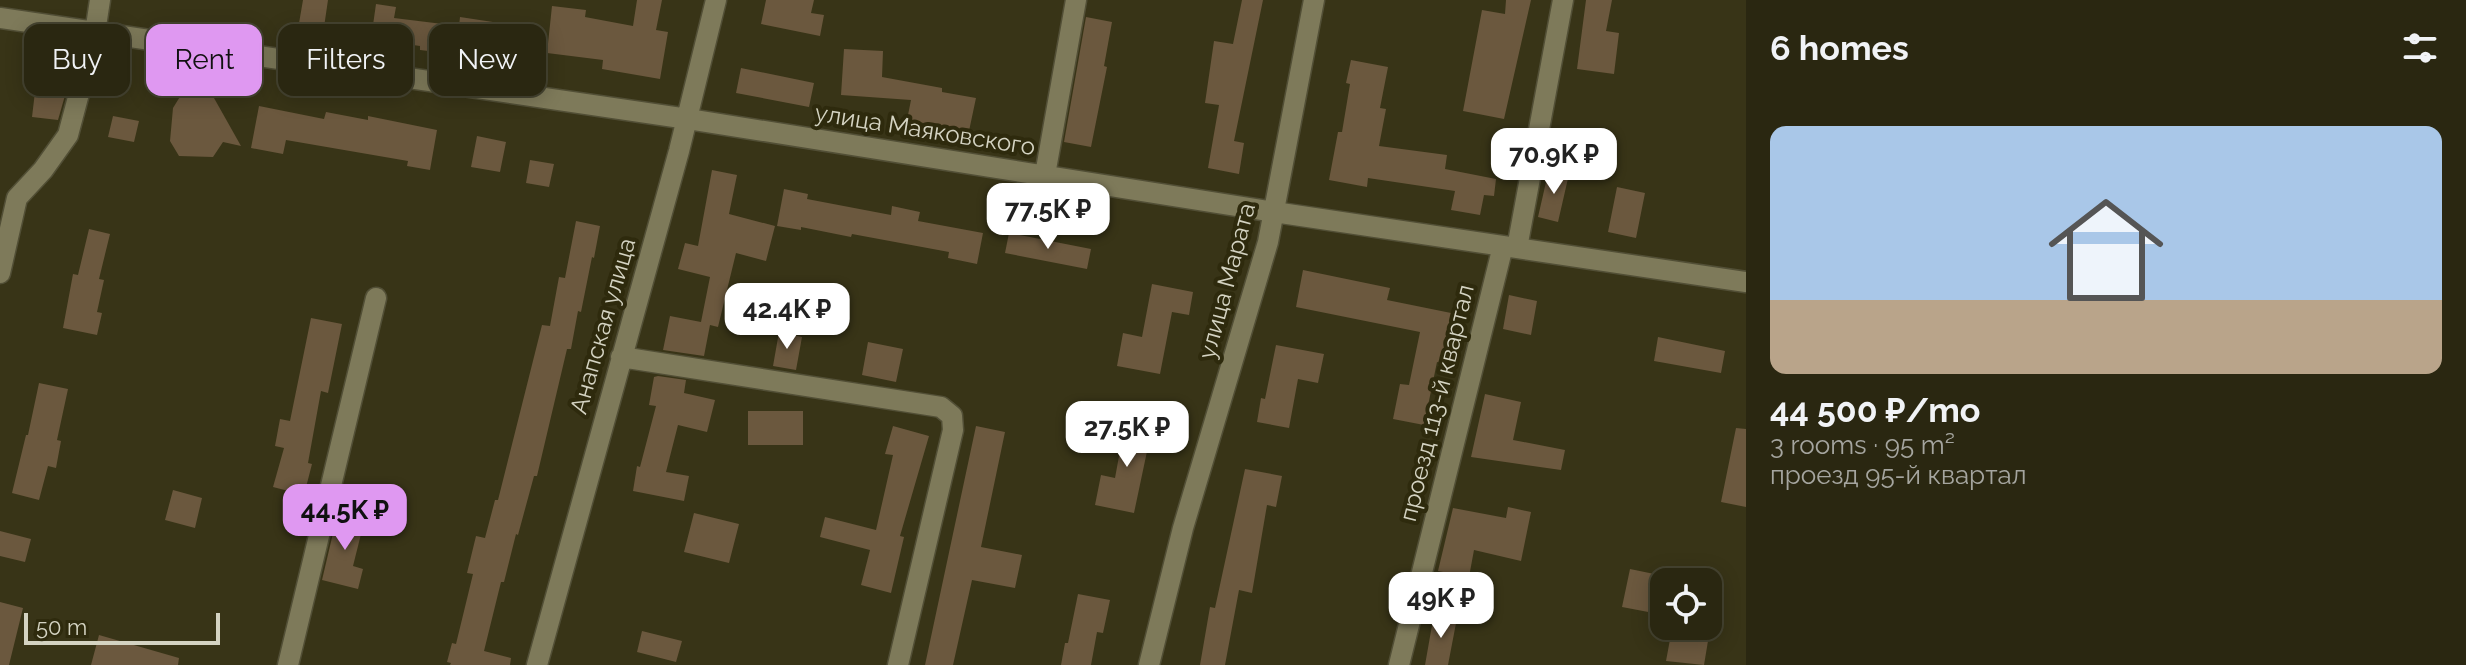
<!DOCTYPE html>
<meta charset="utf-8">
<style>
:root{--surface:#2a2711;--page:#36331f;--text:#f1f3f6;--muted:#a5a59f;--line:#464431;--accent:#df98f1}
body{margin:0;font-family:Raleway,sans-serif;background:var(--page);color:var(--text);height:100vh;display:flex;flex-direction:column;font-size:30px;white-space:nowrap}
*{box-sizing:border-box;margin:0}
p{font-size:26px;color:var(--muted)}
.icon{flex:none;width:44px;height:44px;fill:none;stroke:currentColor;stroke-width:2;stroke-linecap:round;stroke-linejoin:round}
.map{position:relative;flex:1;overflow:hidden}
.panel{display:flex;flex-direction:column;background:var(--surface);width:720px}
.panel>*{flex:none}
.hud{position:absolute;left:24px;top:24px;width:760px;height:72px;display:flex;gap:16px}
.fabs{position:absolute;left:1650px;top:568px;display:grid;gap:16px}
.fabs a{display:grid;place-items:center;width:72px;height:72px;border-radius:16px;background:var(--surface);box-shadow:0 4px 20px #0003,0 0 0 2px var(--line);font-size:40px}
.scale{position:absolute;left:24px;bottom:20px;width:196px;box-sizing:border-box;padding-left:8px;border:4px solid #d4d3c2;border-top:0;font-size:22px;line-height:28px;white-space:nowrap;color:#d4d3c2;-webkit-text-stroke:6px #2e2a0d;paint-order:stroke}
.price{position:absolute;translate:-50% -68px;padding:0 18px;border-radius:16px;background:#fff;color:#222;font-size:26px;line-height:52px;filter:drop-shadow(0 2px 4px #0008)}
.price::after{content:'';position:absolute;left:50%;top:48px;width:24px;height:18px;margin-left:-12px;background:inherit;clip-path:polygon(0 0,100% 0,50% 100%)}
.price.selected{background:var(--accent);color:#111}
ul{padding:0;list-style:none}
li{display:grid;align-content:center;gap:16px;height:424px;padding:0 24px}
li span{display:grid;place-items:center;height:248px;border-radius:16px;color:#555}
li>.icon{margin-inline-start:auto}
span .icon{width:144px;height:144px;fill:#fffc;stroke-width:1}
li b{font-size:34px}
h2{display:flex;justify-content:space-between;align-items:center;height:96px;padding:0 24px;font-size:34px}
.tag{padding:0 28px;border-radius:16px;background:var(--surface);box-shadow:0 4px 20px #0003,0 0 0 2px var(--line);font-size:28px;line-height:72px}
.tag.selected{background:var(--accent);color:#111}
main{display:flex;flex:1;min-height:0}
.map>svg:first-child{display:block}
</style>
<main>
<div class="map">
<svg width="1746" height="665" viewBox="0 0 1746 665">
<rect width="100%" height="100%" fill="#383417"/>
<path fill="#6b583e" d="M 303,0 L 328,0 L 323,34 L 298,29 Z
M 637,0 L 662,0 L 656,30 L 668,32 L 660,79 L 602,69 L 603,60 L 547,53 L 552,6 L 586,10 L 585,17 L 633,26 Z
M 766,0 L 814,0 L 811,13 L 824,15 L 820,36 L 761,24 Z
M 1242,0 L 1263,0 L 1234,141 L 1244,143 L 1239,174 L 1208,168 L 1219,105 L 1205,103 L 1214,41 L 1233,44 Z
M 1506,0 L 1531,0 L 1504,119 L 1463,111 L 1482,10 L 1505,14 Z
M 1586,0 L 1612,0 L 1606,31 L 1619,33 L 1614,74 L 1577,69 Z
M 376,4 L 396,7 L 394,18 L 459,26 L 460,17 L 493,22 L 489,54 L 445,48 L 445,53 L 420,50 L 420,46 L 371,39 Z
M 1086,17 L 1112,22 L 1104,66 L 1107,67 L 1091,147 L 1064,142 Z
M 844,49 L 883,51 L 882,77 L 942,88 L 942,92 L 976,98 L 969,131 L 907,120 L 911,100 L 841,95 Z
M 1351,60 L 1388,67 L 1380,108 L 1386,109 L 1379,146 L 1447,155 L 1445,169 L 1496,179 L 1494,196 L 1484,195 L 1480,215 L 1451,210 L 1455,191 L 1368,178 L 1367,187 L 1329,180 L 1338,132 L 1342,132 L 1350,84 L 1346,83 Z
M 741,68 L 814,83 L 809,107 L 736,93 Z
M 37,75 L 70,78 L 58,120 L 32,117 Z
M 181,95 L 214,98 L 241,146 L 223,142 L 213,157 L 179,156 L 170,141 L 173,108 Z
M 259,106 L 324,119 L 326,112 L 368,120 L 368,116 L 437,130 L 430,170 L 407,166 L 408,161 L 286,140 L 283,154 L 251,148 Z
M 113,116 L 139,121 L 134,142 L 108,137 Z
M 477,136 L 506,142 L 500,172 L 471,167 Z
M 530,160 L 554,164 L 549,187 L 526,183 Z
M 1549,169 L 1569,174 L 1558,222 L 1538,217 Z
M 712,170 L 737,175 L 729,214 L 775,226 L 766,261 L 736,253 L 718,327 L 710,325 L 704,356 L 663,350 L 670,316 L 701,322 L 710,277 L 678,269 L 685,243 L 698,246 Z
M 1617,187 L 1645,193 L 1636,238 L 1608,232 Z
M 784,189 L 808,194 L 807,199 L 891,215 L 892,206 L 920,212 L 918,221 L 983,233 L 977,264 L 948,258 L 949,252 L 852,234 L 851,237 L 801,227 L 801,230 L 777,226 Z
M 576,221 L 600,226 L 594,258 L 592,257 L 581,312 L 578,311 L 571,349 L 567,349 L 537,476 L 534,476 L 518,535 L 516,534 L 504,582 L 501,582 L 484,651 L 511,658 L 510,665 L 450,665 L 451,663 L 447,662 L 452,643 L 456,644 L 473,574 L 467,573 L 476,536 L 485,538 L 495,500 L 498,500 L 542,325 L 550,326 L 559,277 L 565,278 Z
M 89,229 L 110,234 L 99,279 L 104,280 L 97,312 L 102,313 L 97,335 L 63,328 L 73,274 L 78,275 Z
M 1009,233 L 1091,249 L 1087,269 L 1005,253 Z
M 1303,270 L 1390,288 L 1387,300 L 1456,314 L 1446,364 L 1437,362 L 1424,425 L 1393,419 L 1400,384 L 1409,385 L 1420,332 L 1296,307 Z
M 1152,284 L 1193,292 L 1189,315 L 1172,312 L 1160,374 L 1117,366 L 1123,333 L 1142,337 Z
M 1509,295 L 1537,301 L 1531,335 L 1503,329 Z
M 311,318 L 342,324 L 328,393 L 321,391 L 308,463 L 312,464 L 304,495 L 273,487 L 284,448 L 275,446 L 280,419 L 290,421 Z
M 779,332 L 802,337 L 796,370 L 773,366 Z
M 1658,337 L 1725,351 L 1721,373 L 1654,361 Z
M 868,342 L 903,349 L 896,382 L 862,375 Z
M 1276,345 L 1324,354 L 1318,383 L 1298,379 L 1289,428 L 1257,422 L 1261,398 L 1265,399 Z
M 658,376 L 686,380 L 684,393 L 715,400 L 707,432 L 678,425 L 666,472 L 689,476 L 684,501 L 633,491 L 637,466 L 640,467 L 656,406 L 649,405 L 654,377 Z
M 39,383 L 68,389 L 57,440 L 61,441 L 56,468 L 48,466 L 39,500 L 12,493 L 26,435 L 28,435 Z
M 1485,394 L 1521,402 L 1513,440 L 1565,450 L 1561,470 L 1471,457 Z
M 748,411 L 803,411 L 803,445 L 748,445 Z
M 1126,418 L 1153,423 L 1134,513 L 1095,505 L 1101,475 L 1115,478 Z
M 893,426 L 929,436 L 900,536 L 904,537 L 891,593 L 861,585 L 870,550 L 820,537 L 825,517 L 876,530 L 893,455 L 885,454 Z
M 976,426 L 1005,432 L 981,547 L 1022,555 L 1015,588 L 972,580 L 953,665 L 925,665 Z
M 1736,428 L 1746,429 L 1746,507 L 1721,502 Z
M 1245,469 L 1282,476 L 1276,507 L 1267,505 L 1252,593 L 1239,590 L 1225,665 L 1200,665 L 1210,607 L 1215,608 Z
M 173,490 L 202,498 L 195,528 L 165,520 Z
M 1508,507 L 1531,512 L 1521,561 L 1474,550 L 1469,577 L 1438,571 L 1453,508 L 1506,518 Z
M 338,512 L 365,518 L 353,566 L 363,569 L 358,589 L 322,580 Z
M 694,513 L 739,524 L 729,563 L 684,552 Z
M 0,531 L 31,539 L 25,562 L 0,556 Z
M 1630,569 L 1664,576 L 1664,615 L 1622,607 Z
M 1078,594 L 1110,600 L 1103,633 L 1097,632 L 1091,665 L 1061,665 L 1065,643 L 1068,643 Z
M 0,602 L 23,608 L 9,665 L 0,665 Z
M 1434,614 L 1457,618 L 1448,665 L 1425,665 Z
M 642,631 L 682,641 L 676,662 L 637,652 Z
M 1671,634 L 1708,641 L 1704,665 L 1666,661 Z
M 99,635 L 179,658 L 178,665 L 91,665 Z"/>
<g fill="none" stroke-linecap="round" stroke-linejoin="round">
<g stroke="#524f36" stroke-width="23">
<path id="minor" d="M 0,18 L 688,119 L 1274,212 L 1746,282
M 1045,175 L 1076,0
M 1517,248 L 1563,0
M 0,273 L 17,198 L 43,170 L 68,135 L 95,33 L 100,0
M 621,357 L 941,407 L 952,416 L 953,430 L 898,665
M 288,665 L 376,298
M 537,665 L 679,151 L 716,0
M 1149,665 L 1183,528 L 1268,242 L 1314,0
M 1399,665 L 1503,246"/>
</g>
<use href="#minor" stroke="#7e7a5a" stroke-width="20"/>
</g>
<g text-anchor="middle" stroke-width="8" stroke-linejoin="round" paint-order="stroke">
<g font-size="24" fill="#d4d3c2" stroke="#2e2a0d">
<text transform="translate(925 130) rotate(9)" y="8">улица Маяковского</text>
<text transform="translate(1227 281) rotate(-75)" y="8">улица Марата</text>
<text transform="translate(603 326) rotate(-74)" y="8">Анапская улица</text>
<text transform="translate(1437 403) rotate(-76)" y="8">проезд 113-й квартал</text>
</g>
</g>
</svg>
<div class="fabs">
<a><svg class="icon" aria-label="locate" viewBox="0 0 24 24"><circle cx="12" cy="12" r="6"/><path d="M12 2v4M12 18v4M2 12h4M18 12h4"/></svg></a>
</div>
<div class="scale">50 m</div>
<b class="price" style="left:1554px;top:196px">70.9K ₽</b>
<b class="price" style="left:1048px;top:251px">77.5K ₽</b>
<b class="price" style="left:787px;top:351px">42.4K ₽</b>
<b class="price" style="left:1127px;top:469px">27.5K ₽</b>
<b class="price selected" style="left:345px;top:552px">44.5K ₽</b>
<b class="price" style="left:1441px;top:640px">49K ₽</b>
<div class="hud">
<a class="tag">Buy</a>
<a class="tag selected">Rent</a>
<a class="tag">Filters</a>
<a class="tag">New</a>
</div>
</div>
<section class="panel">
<h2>6 homes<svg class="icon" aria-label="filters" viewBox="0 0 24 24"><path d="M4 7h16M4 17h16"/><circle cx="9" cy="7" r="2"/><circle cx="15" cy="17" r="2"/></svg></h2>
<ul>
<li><span style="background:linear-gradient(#a9c7e8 70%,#b9a48a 0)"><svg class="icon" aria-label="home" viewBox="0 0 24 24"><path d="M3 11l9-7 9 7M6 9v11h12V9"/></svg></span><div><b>44 500 ₽/mo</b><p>3 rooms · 95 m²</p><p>проезд 95-й квартал</p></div></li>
</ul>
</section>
</main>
